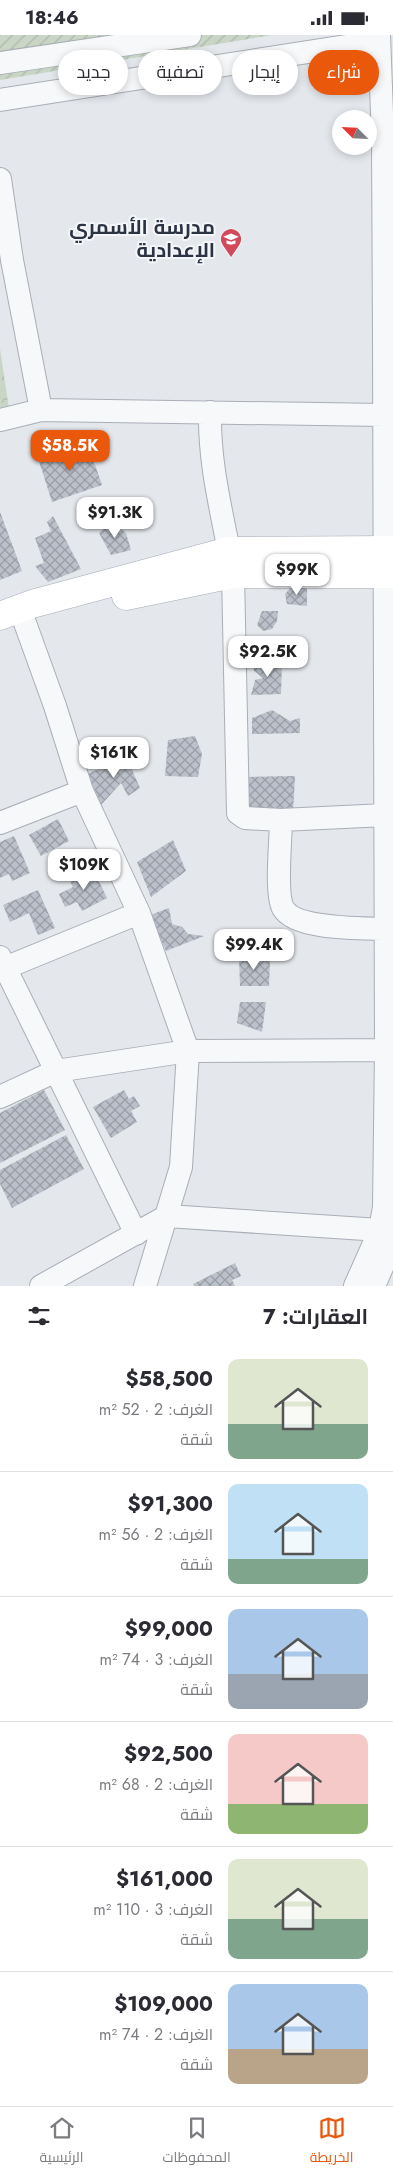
<!DOCTYPE html>
<html lang="ar">
<meta charset="utf-8">
<style>
:root{--surface:#fff;--page:#f2f2f3;--text:#2b2b33;--muted:#7c7c81;--line:#e1e1e2;--accent:#ea580c}
body{margin:0;font-family:Jost,Cairo,sans-serif;background:var(--page);color:var(--text);direction:rtl;height:100vh;display:flex;flex-direction:column;font-size:19px;white-space:nowrap}
*{box-sizing:border-box;margin:0}
p{font-size:16px;color:var(--muted)}
.icon{flex:none;width:28px;height:28px;fill:none;stroke:currentColor;stroke-width:2;stroke-linecap:round;stroke-linejoin:round}
.map{position:relative;height:1251px;overflow:hidden;direction:ltr}
.drawer{display:flex;flex-direction:column;background:var(--surface);flex:1}
.drawer>*{flex:none}
.hud{position:absolute;left:15px;top:15px;width:364px;height:45px;direction:rtl;display:flex;gap:10px}
.needle{width:32px;rotate:294deg}
.buttons{position:absolute;left:332px;top:75px;display:grid;gap:10px}
.buttons a{display:grid;place-items:center;width:45px;height:45px;border-radius:50%;background:var(--surface);box-shadow:0 2px 8px #0003;font-size:25px}
.price{position:absolute;translate:-50% -42px;padding:0 11px;border-radius:10px;background:#fff;color:#222;font-size:16px;line-height:32px;filter:drop-shadow(0 1px 2px #0008)}
.price::after{content:'';position:absolute;left:50%;top:30px;width:15px;height:11px;margin-left:-8px;background:inherit;clip-path:polygon(0 0,100% 0,50% 100%)}
.price.active{background:var(--accent);color:#fff}
ul{padding:0;list-style:none}
li{display:flex;align-items:center;gap:15px;height:125px;padding:0 25px}
li+li{border-top:1px solid var(--line)}
li span{display:grid;place-items:center;flex:none;width:140px;height:100px;border-radius:10px;color:#555}
li>.icon{margin-inline-start:auto}
span .icon{width:60px;height:60px;fill:#fffc;stroke-width:1}
li b{font-size:21px}
h2{display:flex;justify-content:space-between;align-items:center;height:60px;padding:0 25px;font-size:21px}
.tag{padding:0 18px;border-radius:22px;background:var(--surface);box-shadow:0 2px 8px #0003;font-size:18px;line-height:45px}
.tag.active{background:var(--accent);color:#fff}
.status{display:flex;justify-content:space-between;align-items:center;height:35px;padding:0 25px;background:var(--surface);direction:ltr}
.status svg{height:14px;fill:currentColor}
.dock{display:flex;justify-content:space-around;align-items:center;height:70px;border-top:1px solid var(--line);background:var(--surface);font-size:14px;color:var(--muted)}
.dock a{display:grid;justify-items:center;gap:2px}
.dock .active{color:var(--accent)}
.map>svg:first-child{display:block}
</style>
<div class="status"><b>18:46</b><svg viewBox="0 0 49 12"><path d="M0 12V9h3v3zM5 12V6h3v6zM10 12V3h3v9zM15 12V0h3v12zM26 1h20v11H26zM47 4h2v5h-2z"/></svg></div>
<div class="map">
<svg width="393" height="1251" viewBox="0 0 393 1251">
<defs>
<pattern id="forest-crowns" width="20" height="18" patternUnits="userSpaceOnUse" patternTransform="scale(1.25)"><rect width="20" height="18" fill="#c9d6c5"/><path d="M2 6a3 3 0 1 1 6 0M12 15a3 3 0 1 1 6 0" fill="none" stroke="#adb8ab"/></pattern>
<pattern id="garden-furrows" width="10" height="10" patternUnits="userSpaceOnUse" patternTransform="scale(1.25)"><rect width="10" height="10" fill="#c9d6c5"/><path d="M-1 1l2-2M0 10L10 0M9 11l2-2" fill="none" stroke="#adb8ab"/></pattern>
<pattern id="building-cross-hatch" width="8" height="8" patternUnits="userSpaceOnUse" patternTransform="scale(1.25)"><rect width="8" height="8" fill="#bbc0ca"/><path d="M0 0l8 8M0 8l8-8" fill="none" stroke="#989da6"/></pattern>
</defs>
<rect width="100%" height="100%" fill="#e4e7ec"/>
<path fill="url(#forest-crowns)" d="M 0,314 L 9,374 L 0,375 Z"/>
<path fill="url(#garden-furrows)" d="M 0,0 L 272,0 L 0,45 Z"/>
<path fill="url(#building-cross-hatch)" d="M 87,407 L 102,450 L 52,467 L 38,423 Z
M 0,477 L 22,536 L 0,545 Z
M 53,481 L 81,534 L 48,547 L 35,531 L 44,528 L 35,503 L 51,496 L 47,487 Z
M 112,486 L 126,498 L 131,515 L 111,520 L 99,498 Z
M 294,549 L 307,552 L 307,571 L 287,569 L 285,559 Z
M 262,576 L 278,576 L 277,586 L 272,594 L 263,596 L 257,590 Z
M 253,626 L 282,627 L 281,659 L 251,660 L 255,645 L 263,643 L 254,636 Z
M 272,675 L 290,686 L 300,683 L 300,698 L 252,699 L 252,683 Z
M 195,701 L 202,719 L 198,742 L 165,741 L 168,705 Z
M 126,721 L 140,753 L 128,761 L 121,748 L 101,770 L 88,739 Z
M 295,741 L 293,778 L 246,772 L 248,742 Z
M 58,784 L 69,806 L 41,821 L 29,800 Z
M 14,801 L 30,838 L 12,846 L 9,839 L 0,843 L 0,807 Z
M 173,805 L 186,836 L 151,862 L 137,827 Z
M 92,832 L 107,863 L 82,876 L 77,867 L 65,872 L 59,859 L 73,852 L 69,844 Z
M 38,855 L 55,893 L 38,900 L 29,878 L 10,887 L 3,870 Z
M 169,873 L 172,889 L 182,892 L 188,899 L 204,901 L 166,916 L 150,880 Z
M 258,919 L 270,926 L 269,951 L 240,951 L 239,923 Z
M 240,967 L 266,967 L 262,997 L 237,988 Z
M 44,1055 L 65,1095 L 0,1128 L 0,1078 Z
M 124,1055 L 129,1064 L 134,1061 L 140,1071 L 131,1076 L 137,1087 L 111,1103 L 93,1072 Z
M 66,1100 L 84,1134 L 12,1173 L 0,1149 L 0,1135 Z
M 235,1228 L 241,1241 L 232,1245 L 235,1251 L 194,1251 L 193,1249 Z"/>
<g fill="none" stroke-linecap="round" stroke-linejoin="round">
<g stroke="#a9aeb7" stroke-width="24">
<path id="minor" d="M 0,28 L 190,0
M 0,65 L 379,6
M 0,144 L 12,225 L 41,375
M 210,377 C 209,425 220,470 229,516
M 0,385 L 41,375 L 384,380
M 233,539 L 238,778 L 245,783 L 281,785 L 385,780
M 25,588 L 55,671 L 82,756 L 139,878 L 188,1016 L 181,1132 L 145,1251
M 281,785 C 281,804 275,858 283,873 C 295,895 363,893 386,894
M 0,788 L 82,756
M 0,922 L 136,1199
M 0,935 L 139,878
M 0,1062 L 56,1036 L 188,1016 L 393,1015
M 41,1251 L 167,1181 L 380,1195 L 393,1197
M 355,1251 L 380,1195 L 384,1172 L 386,1015 L 384,302 L 383,105 L 379,0
M 374,1251 L 393,1207"/>
</g>
<g stroke="#a3abb8" stroke-width="29">
<path id="major" d="M 126,561 L 233,539 L 393,539
M 0,581 L 32,569 L 229,516 L 393,515"/>
</g>
<use href="#minor" stroke="#f7f8fa" stroke-width="22"/>
<use href="#major" stroke="#fff" stroke-width="28"/>
</g>
<defs>
<g id="school-pin" transform="scale(1.125)"><path d="M0 17L-7.5 6A9.5 9.5 0 1 1 7.5 6Z" fill="#d1495b" stroke="#f4f6f9"/><path d="M0-5L7-2L0 1L-7-2ZM-4 1L0 2.5L4 1V4Q0 6-4 4Z" fill="#fff"/></g>
</defs>
<g fill-rule="evenodd">
<use href="#school-pin" x="231" y="204"/>
</g>
<g text-anchor="middle" stroke-width="4" stroke-linejoin="round" paint-order="stroke">
<g font-size="20" font-weight="bold" fill="#2b3445" stroke="#f4f6f9" text-anchor="end">
<text x="215" y="199">مدرسة الأسمري<tspan x="215" dy="23">الإعدادية</tspan></text>
</g>
</g>
</svg>
<div class="buttons">
<a><svg class="needle" viewBox="-14 -14 28 28"><path d="M0-13l5 13h-10z" fill="#e53935"/><path d="M0 13l5-13h-10z" fill="#7c7c81"/></svg></a>
</div>
<b class="price active" style="left:70px;top:437px">$58.5K</b>
<b class="price" style="left:115px;top:504px">$91.3K</b>
<b class="price" style="left:297px;top:561px">$99K</b>
<b class="price" style="left:268px;top:643px">$92.5K</b>
<b class="price" style="left:114px;top:744px">$161K</b>
<b class="price" style="left:84px;top:856px">$109K</b>
<b class="price" style="left:254px;top:936px">$99.4K</b>
<div class="hud">
<a class="tag active">شراء</a>
<a class="tag">إيجار</a>
<a class="tag">تصفية</a>
<a class="tag">جديد</a>
</div>
</div>
<section class="drawer">
<h2>العقارات: 7<svg class="icon" aria-label="filters" viewBox="0 0 24 24"><path d="M4 7h16M4 17h16"/><circle cx="9" cy="7" r="2"/><circle cx="15" cy="17" r="2"/></svg></h2>
<ul>
<li><span style="background:linear-gradient(#dfe7d0 65%,#7fa58c 0)"><svg class="icon" aria-label="home" viewBox="0 0 24 24"><path d="M3 11l9-7 9 7M6 9v11h12V9"/></svg></span><div><b>$58,500</b><p>الغرف: 2 · 52 m²</p><p>شقة</p></div></li>
<li><span style="background:linear-gradient(#bfe0f5 75%,#7fa58c 0)"><svg class="icon" aria-label="home" viewBox="0 0 24 24"><path d="M3 11l9-7 9 7M6 9v11h12V9"/></svg></span><div><b>$91,300</b><p>الغرف: 2 · 56 m²</p><p>شقة</p></div></li>
<li><span style="background:linear-gradient(#a9c7e8 65%,#9aa5b1 0)"><svg class="icon" aria-label="home" viewBox="0 0 24 24"><path d="M3 11l9-7 9 7M6 9v11h12V9"/></svg></span><div><b>$99,000</b><p>الغرف: 3 · 74 m²</p><p>شقة</p></div></li>
<li><span style="background:linear-gradient(#f6c9c9 70%,#8fb573 0)"><svg class="icon" aria-label="home" viewBox="0 0 24 24"><path d="M3 11l9-7 9 7M6 9v11h12V9"/></svg></span><div><b>$92,500</b><p>الغرف: 2 · 68 m²</p><p>شقة</p></div></li>
<li><span style="background:linear-gradient(#dfe7d0 60%,#7fa58c 0)"><svg class="icon" aria-label="home" viewBox="0 0 24 24"><path d="M3 11l9-7 9 7M6 9v11h12V9"/></svg></span><div><b>$161,000</b><p>الغرف: 3 · 110 m²</p><p>شقة</p></div></li>
<li><span style="background:linear-gradient(#a9c7e8 65%,#b9a48a 0)"><svg class="icon" aria-label="home" viewBox="0 0 24 24"><path d="M3 11l9-7 9 7M6 9v11h12V9"/></svg></span><div><b>$109,000</b><p>الغرف: 2 · 74 m²</p><p>شقة</p></div></li>
</ul>
</section>
<nav class="dock">
<a class="active"><svg class="icon" aria-label="map" viewBox="0 0 24 24"><path d="M3 6l6-2 6 2 6-2v14l-6 2-6-2-6 2zM9 4v14M15 6v14"/></svg>الخريطة</a>
<a><svg class="icon" aria-label="saved" viewBox="0 0 24 24"><path d="M7 4h10v16l-5-4-5 4z"/></svg>المحفوظات</a>
<a><svg class="icon" aria-label="home" viewBox="0 0 24 24"><path d="M3 11l9-7 9 7M6 9v11h12V9"/></svg>الرئيسية</a>
</nav>
